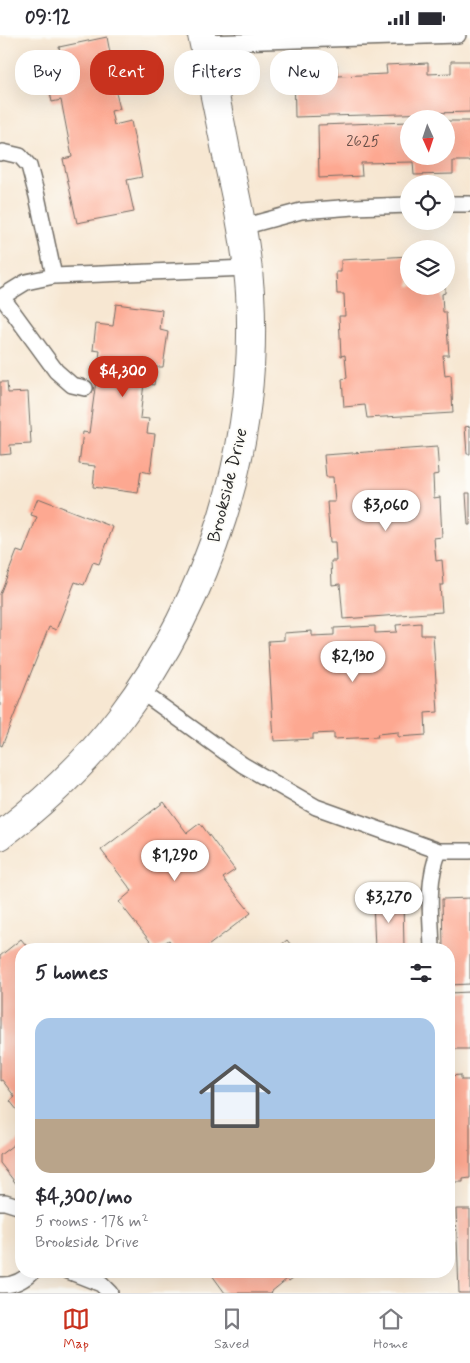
<!DOCTYPE html>
<meta charset="utf-8">
<style>
:root{--surface:#fff;--page:#f7f7f7;--text:#2b2b33;--muted:#7c7c81;--line:#e1e1e2;--accent:#c8321e}
body{margin:0;font-family:Mynerve,sans-serif;background:var(--page);color:var(--text);height:100vh;display:flex;flex-direction:column;font-size:19px;white-space:nowrap}
*{box-sizing:border-box;margin:0}
p{font-size:16px;color:var(--muted)}
.icon{flex:none;width:28px;height:28px;fill:none;stroke:currentColor;stroke-width:2;stroke-linecap:round;stroke-linejoin:round}
.map{position:relative;flex:1;overflow:hidden}
.drawer{position:absolute;left:15px;top:908px;width:440px;height:335px;display:flex;flex-direction:column;background:var(--surface);border-radius:20px;box-shadow:0 5px 20px #0002}
.drawer>*{flex:none}
.guide{position:absolute;left:15px;top:15px;width:440px;height:45px;display:flex;gap:10px}
.needle{width:32px;rotate:177deg}
.controls{position:absolute;left:400px;top:75px;display:grid;gap:10px}
.controls a{display:grid;place-items:center;width:55px;height:55px;border-radius:50%;background:var(--surface);box-shadow:0 5px 20px #0002;font-size:25px}
.price{position:absolute;translate:-50% -42px;padding:0 11px;border-radius:18px;background:#fff;color:#222;font-size:16px;line-height:32px;filter:drop-shadow(0 1px 2px #0008)}
.price::after{content:'';position:absolute;left:50%;top:30px;width:15px;height:11px;margin-left:-8px;background:inherit;clip-path:polygon(0 0,100% 0,50% 100%)}
.price.active{background:var(--accent);color:#fff}
ul{padding:0;list-style:none}
li{display:grid;align-content:center;gap:10px;height:265px;padding:0 20px}
li+li{border-top:1px solid var(--line)}
li span{display:grid;place-items:center;height:155px;border-radius:15px;color:#555}
li>.icon{margin-inline-start:auto}
span .icon{width:90px;height:90px;fill:#fffc;stroke-width:1}
li b{font-size:21px}
h2{display:flex;justify-content:space-between;align-items:center;height:60px;padding:0 20px;font-size:21px}
.chip{padding:0 18px;border-radius:20px;background:var(--surface);box-shadow:0 5px 20px #0002;font-size:18px;line-height:45px}
.chip.active{background:var(--accent);color:#fff}
.status{display:flex;justify-content:space-between;align-items:center;height:35px;padding:0 25px;background:var(--surface);direction:ltr}
.status svg{height:14px;fill:currentColor}
.menu{display:flex;justify-content:space-around;align-items:center;height:70px;border-top:1px solid var(--line);background:var(--surface);font-size:14px;color:var(--muted)}
.menu a{display:grid;justify-items:center;gap:2px}
.menu .active{color:var(--accent)}
.map>svg:first-child{display:block}
</style>
<div class="status"><b>09:12</b><svg viewBox="0 0 49 12"><path d="M0 12V9h3v3zM5 12V6h3v6zM10 12V3h3v9zM15 12V0h3v12zM26 1h20v11H26zM47 4h2v5h-2z"/></svg></div>
<div class="map">
<svg width="470" height="1258" viewBox="0 0 470 1258">
<rect width="100%" height="100%" fill="#fdfcf7"/>
<filter id="ink" filterUnits="userSpaceOnUse"><feTurbulence type="fractalNoise" baseFrequency=".02" numOctaves="2"/><feDisplacementMap in="SourceGraphic" scale="10" xChannelSelector="R" yChannelSelector="G"/><feConvolveMatrix kernelMatrix="1 2 1 2 8 2 1 2 1" color-interpolation-filters="sRGB"/></filter>
<filter id="wash" filterUnits="userSpaceOnUse"><feTurbulence type="fractalNoise" baseFrequency=".0096" numOctaves="4" result="noise"/><feDisplacementMap in="SourceGraphic" scale="20" xChannelSelector="R" yChannelSelector="G"/><feGaussianBlur stdDeviation="1.12" result="paint"/><feColorMatrix in="noise" values="0 0 0 0 0 0 0 0 0 0 0 0 0 0 0 0 0 1.4 0 .05"/><feComposite in="paint" operator="in"/></filter>
<g filter="url(#wash)">
<rect width="100%" height="100%" fill="#f7e7d2"/>
<g id="blocks">
<path fill="#fda891" d="M 107,2 L 111,23 L 117,22 L 124,53 L 115,54 L 120,74 L 111,76 L 114,90 L 131,86 L 142,142 L 127,145 L 134,177 L 77,188 L 63,124 L 72,122 L 61,65 L 52,67 L 46,37 L 63,33 L 59,12 Z
M 451,26 L 470,26 L 470,77 L 295,82 L 294,30 L 337,29 L 337,41 L 387,39 L 386,30 L 428,28 L 428,39 L 451,38 Z
M 446,86 L 470,86 L 470,126 L 453,126 L 453,139 L 414,140 L 413,127 L 361,128 L 362,141 L 319,143 L 318,90 L 409,87 L 409,121 L 446,121 Z
M 409,221 L 409,251 L 445,251 L 445,258 L 442,259 L 443,277 L 446,277 L 449,320 L 443,320 L 445,341 L 451,340 L 453,378 L 367,383 L 365,370 L 344,372 L 342,344 L 347,343 L 345,320 L 341,321 L 339,281 L 345,281 L 344,259 L 337,259 L 336,237 L 341,237 L 341,225 Z
M 116,269 L 162,275 L 160,295 L 168,297 L 163,332 L 156,332 L 154,350 L 144,348 L 140,383 L 149,384 L 147,398 L 155,399 L 150,438 L 141,436 L 138,458 L 93,452 L 95,431 L 79,429 L 83,397 L 89,398 L 100,316 L 93,315 L 96,289 L 113,291 Z
M 0,347 L 7,347 L 8,358 L 28,357 L 31,409 L 10,410 L 11,419 L 0,420 Z
M 470,391 L 470,419 L 467,419 L 465,392 Z
M 437,412 L 439,439 L 433,440 L 434,463 L 440,462 L 442,502 L 434,503 L 436,526 L 442,525 L 444,550 L 440,550 L 442,577 L 343,584 L 340,549 L 332,550 L 331,526 L 336,526 L 335,507 L 330,507 L 327,467 L 335,467 L 333,442 L 326,442 L 324,420 Z
M 466,458 L 470,458 L 470,490 L 468,490 Z
M 38,463 L 113,492 L 99,529 L 93,527 L 84,550 L 75,547 L 56,595 L 49,592 L 2,711 L 0,710 L 0,559 L 17,516 L 23,518 L 37,482 L 31,480 Z
M 421,588 L 421,600 L 433,600 L 438,677 L 425,678 L 426,700 L 398,702 L 398,697 L 377,699 L 378,702 L 334,704 L 334,698 L 313,699 L 313,704 L 274,706 L 268,606 L 284,605 L 284,598 L 312,596 L 312,601 L 334,600 L 334,593 L 375,591 L 375,598 L 397,597 L 396,590 Z
M 164,767 L 187,798 L 200,788 L 235,835 L 223,843 L 251,878 L 204,914 L 176,914 L 169,905 L 156,914 L 119,867 L 132,856 L 101,815 Z
M 470,863 L 470,949 L 449,950 L 449,914 L 443,914 L 442,864 Z
M 403,864 L 404,914 L 375,914 L 373,865 Z
M 21,904 L 29,914 L 21,914 L 21,1080 L 10,1066 L 15,1062 L 2,1045 L 0,1046 L 0,921 Z
M 287,905 L 294,914 L 276,914 Z
M 470,957 L 470,1014 L 449,1014 L 449,958 Z
M 461,1040 L 461,1045 L 470,1045 L 470,1143 L 463,1144 L 463,1147 L 449,1147 L 449,1041 Z
M 21,1104 L 21,1155 L 0,1128 L 0,1120 Z
M 456,1174 L 470,1174 L 470,1258 L 459,1258 Z
M 209,1236 L 302,1236 L 289,1246 L 287,1244 L 271,1257 L 272,1258 L 225,1258 Z"/>
</g>
</g>
<g filter="url(#ink)">
<use href="#blocks" fill-opacity="0" stroke="#726d65" stroke-width="1"/>
<g fill="none" stroke-linecap="round" stroke-linejoin="round">
<g stroke="#726d65" stroke-width="18">
<path id="lane" d="M 203,8 L 458,0
M 0,118 L 3,117 L 20,121 L 29,131 L 37,161 L 54,241
M 446,169 L 470,169
M 242,192 L 301,176 L 354,172 L 409,170
M 2,262 L 56,336 L 72,350 L 85,353
M 0,263 L 26,247 L 54,241 L 247,233
M 139,655 L 243,730 L 316,772 L 439,816 L 470,816
M 432,914 C 431,881 426,847 439,816
M 0,1167 L 5,1167 L 21,1172
M 68,1236 L 101,1249 L 110,1258
M 0,1250 C 13,1251 24,1245 33,1236"/>
</g>
<g stroke="#726d65" stroke-width="30">
<path id="street" d="M 0,801 C 44,767 86,728 120,683 C 211,562 259,409 250,258 C 247,213 238,170 228,126 C 220,84 211,42 202,0"/>
</g>
<use href="#lane" stroke="#fff" stroke-width="15"/>
<use href="#street" stroke="#fff" stroke-width="28"/>
</g>
</g>
<g text-anchor="middle" stroke-width="4" stroke-linejoin="round" paint-order="stroke">
<g font-size="15" fill="#604a44">
<text x="363" y="111">2625</text>
</g>
<g font-size="18" fill="#2b2b2b" stroke="#fdfcf7">
<text transform="translate(227 450) rotate(-76)" y="6">Brookside Drive</text>
</g>
</g>
</svg>
<div class="controls">
<a><svg class="needle" viewBox="-14 -14 28 28"><path d="M0-13l5 13h-10z" fill="#e53935"/><path d="M0 13l5-13h-10z" fill="#7c7c81"/></svg></a>
<a><svg class="icon" aria-label="locate" viewBox="0 0 24 24"><circle cx="12" cy="12" r="6"/><path d="M12 2v4M12 18v4M2 12h4M18 12h4"/></svg></a>
<a><svg class="icon" aria-label="layers" viewBox="0 0 24 24"><path d="M12 4l9 5-9 5-9-5zM3 14l9 5 9-5"/></svg></a>
</div>
<b class="price active" style="left:123px;top:363px">$4,300</b>
<b class="price" style="left:386px;top:497px">$3,060</b>
<b class="price" style="left:353px;top:648px">$2,130</b>
<b class="price" style="left:175px;top:847px">$1,290</b>
<b class="price" style="left:389px;top:889px">$3,270</b>
<div class="guide">
<a class="chip">Buy</a>
<a class="chip active">Rent</a>
<a class="chip">Filters</a>
<a class="chip">New</a>
</div>
<section class="drawer">
<h2>5 homes<svg class="icon" aria-label="filters" viewBox="0 0 24 24"><path d="M4 7h16M4 17h16"/><circle cx="9" cy="7" r="2"/><circle cx="15" cy="17" r="2"/></svg></h2>
<ul>
<li><span style="background:linear-gradient(#a9c7e8 65%,#b9a48a 0)"><svg class="icon" aria-label="home" viewBox="0 0 24 24"><path d="M3 11l9-7 9 7M6 9v11h12V9"/></svg></span><div><b>$4,300/mo</b><p>5 rooms · 178 m²</p><p>Brookside Drive</p></div></li>
</ul>
</section>
</div>
<nav class="menu">
<a class="active"><svg class="icon" aria-label="map" viewBox="0 0 24 24"><path d="M3 6l6-2 6 2 6-2v14l-6 2-6-2-6 2zM9 4v14M15 6v14"/></svg>Map</a>
<a><svg class="icon" aria-label="saved" viewBox="0 0 24 24"><path d="M7 4h10v16l-5-4-5 4z"/></svg>Saved</a>
<a><svg class="icon" aria-label="home" viewBox="0 0 24 24"><path d="M3 11l9-7 9 7M6 9v11h12V9"/></svg>Home</a>
</nav>
